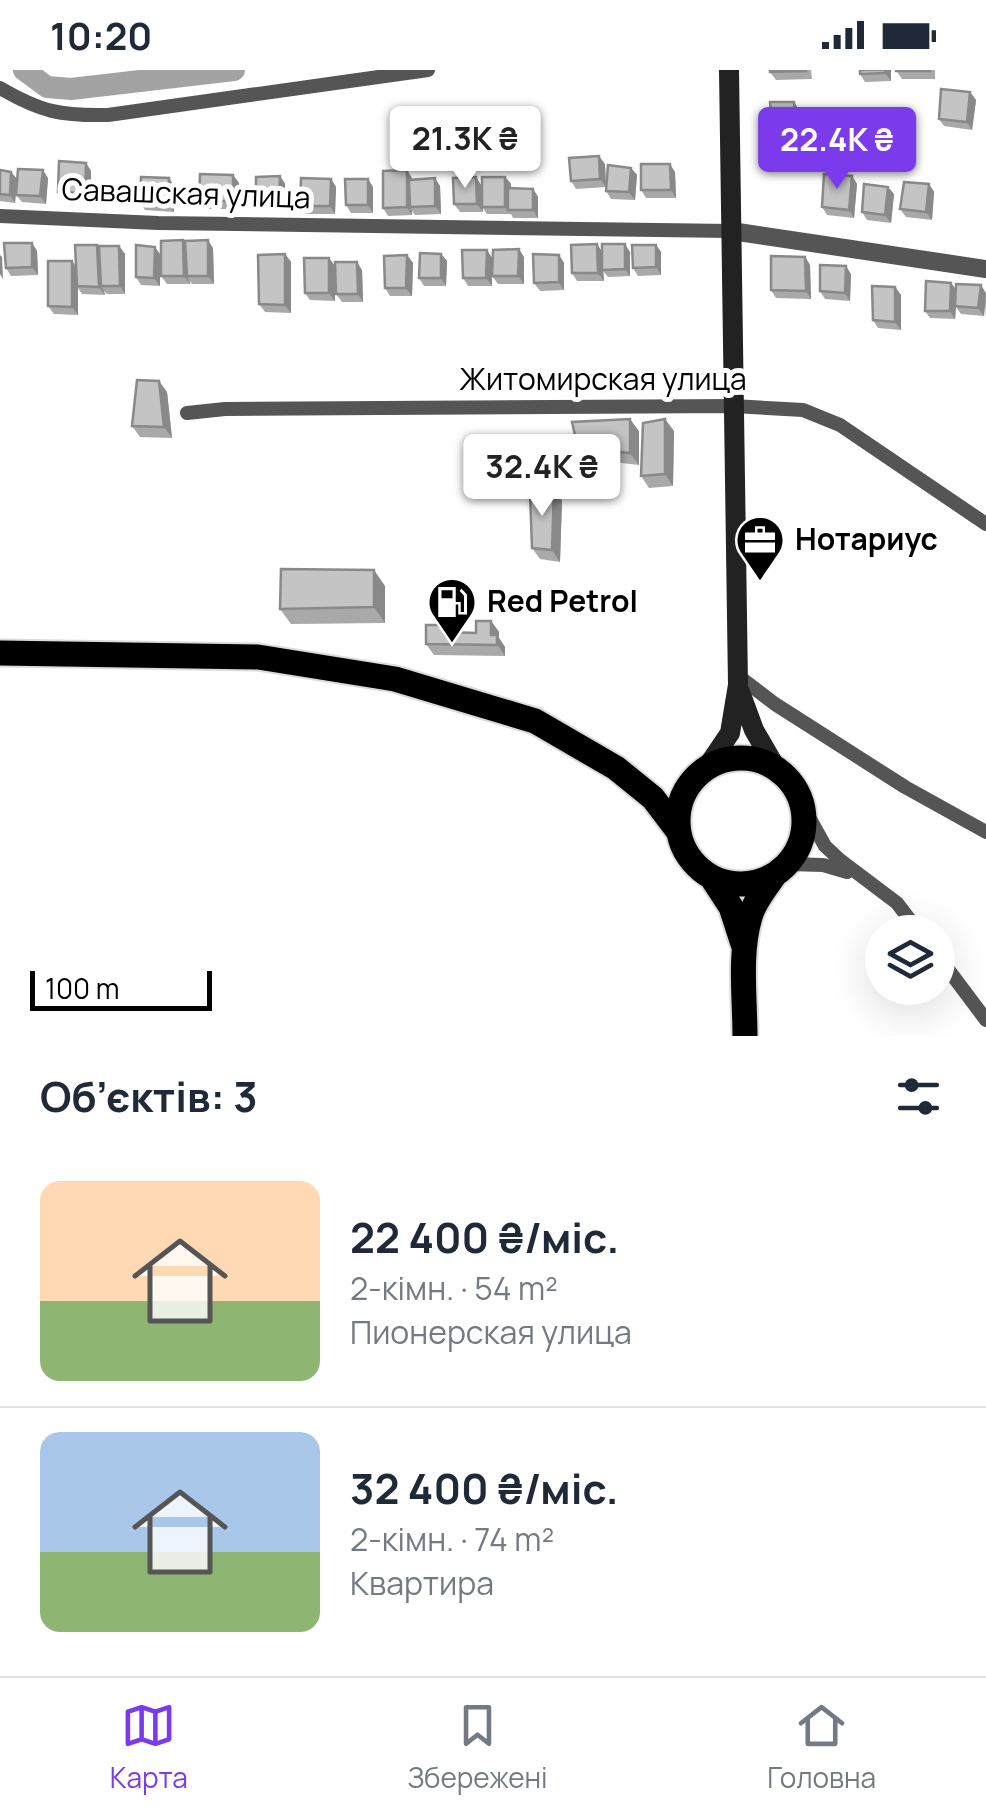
<!DOCTYPE html>
<html lang="uk">
<meta charset="utf-8">
<style>
:root{--surface:#fff;--page:#f6f6f7;--text:#1f2937;--muted:#747a83;--line:#e0e1e3;--accent:#7c3aed}
body{margin:0;font-family:Manrope,sans-serif;background:var(--page);color:var(--text);height:100vh;display:flex;flex-direction:column;font-size:38px;white-space:nowrap}
*{box-sizing:border-box;margin:0}
p{font-size:32px;color:var(--muted)}
.icon{flex:none;width:55px;height:55px;fill:none;stroke:currentColor;stroke-width:2;stroke-linecap:round;stroke-linejoin:round}
.map{position:relative;height:966px;overflow:hidden}
.panel{display:flex;flex-direction:column;background:var(--surface);flex:1}
.panel>*{flex:none}
.tools{position:absolute;left:865px;top:845px;display:grid;gap:20px}
.tools a{display:grid;place-items:center;width:90px;height:90px;border-radius:50%;background:var(--surface);box-shadow:0 10px 40px #0002;font-size:50px}
.scale{position:absolute;left:30px;bottom:25px;width:182px;box-sizing:border-box;padding-left:10px;border:5px solid #000;border-top:0;font-size:28px;line-height:35px;white-space:nowrap;color:#000;-webkit-text-stroke:8px #fff;paint-order:stroke}
.price{position:absolute;translate:-50% -85px;padding:0 22px;border-radius:10px;background:#fff;color:#222;font-size:32px;line-height:65px;filter:drop-shadow(0 2px 5px #0008)}
.price::after{content:'';position:absolute;left:50%;top:60px;width:30px;height:22px;margin-left:-15px;background:inherit;clip-path:polygon(0 0,100% 0,50% 100%)}
.price.selected{background:var(--accent);color:#fff}
ul{padding:0;list-style:none}
li{display:flex;align-items:center;gap:30px;height:250px;padding:0 40px}
li+li{border-top:2px solid var(--line)}
li span{display:grid;place-items:center;flex:none;width:280px;height:200px;border-radius:20px;color:#555}
li>.icon{margin-inline-start:auto}
span .icon{width:120px;height:120px;fill:#fffc;stroke-width:1}
li b{font-size:42px}
h2{display:flex;justify-content:space-between;align-items:center;height:120px;padding:0 40px;font-size:42px}
.status{display:flex;justify-content:space-between;align-items:center;height:70px;padding:0 50px;background:var(--surface);direction:ltr}
.status svg{height:28px;fill:currentColor}
.tabs{display:flex;justify-content:space-around;align-items:center;height:140px;border-top:2px solid var(--line);background:var(--surface);font-size:28px;color:var(--muted)}
.tabs a{display:grid;justify-items:center;gap:5px}
.tabs .selected{color:var(--accent)}
.map>svg:first-child{display:block}
</style>
<div class="status"><b>10:20</b><svg viewBox="0 0 49 12"><path d="M0 12V9h3v3zM5 12V6h3v6zM10 12V3h3v9zM15 12V0h3v12zM26 1h20v11H26zM47 4h2v5h-2z"/></svg></div>
<div class="map">
<svg width="986" height="966" viewBox="0 0 986 966">
<rect width="100%" height="100%" fill="#fff"/>
<g fill="none" stroke-linecap="round" stroke-linejoin="round">
<path stroke="#a3a3a3" stroke-width="22" d="M 24,0 L 47,17 L 71,19 L 234,0"/>
<g stroke="#dbdbdb" stroke-width="29">
<path id="trunk" d="M 0,583 L 258,587 L 395,609 L 535,651 L 616,698 L 653,728 L 678,761
M678 751a63 63 0 1 1 126 0a63 63 0 1 1-126 0Z
M 712,808 L 731,837 L 743,874
M 745,966 C 745,928 739,884 750,847 C 754,832 765,819 774,806"/>
</g>
<path stroke="#555" stroke-width="14" d="M 0,18 C 41,42 61,46 108,45 L 428,0
M 0,146 L 158,153 L 731,161
M 187,343 L 225,339 L 733,336 L 803,340 L 840,355 L 986,454
M 737,605 L 775,634 L 905,717 L 986,762
M 801,733 L 825,776 L 840,790 L 897,833 L 919,862
M 788,794 L 823,795 L 847,802
M 938,886 L 986,950"/>
<path stroke="#555" stroke-width="18" d="M 731,161 L 986,199"/>
<path stroke="#222" stroke-width="20" d="M 740,622 L 754,660 L 776,698
M 707,697 L 730,663 L 738,615 L 729,0"/>
<use href="#trunk" stroke="#000" stroke-width="25"/>
</g>
<path fill="#a9a9a9" d="M 811,0 L 812,9 L 776,10 L 770,2 Z
M 860,0 L 891,0 L 891,11 L 865,12 L 860,4 Z
M 896,0 L 935,0 L 935,9 L 902,9 Z
M 970,22 L 976,30 L 972,60 L 944,56 L 939,49 Z
M 794,32 L 799,40 L 801,62 L 777,63 L 772,55 Z
M 86,93 L 91,101 L 91,131 L 64,130 L 58,122 Z
M 605,94 L 606,117 L 576,119 L 571,111 Z
M 631,98 L 637,105 L 635,130 L 611,129 L 606,121 Z
M 0,100 L 11,102 L 17,109 L 15,133 L 0,131 Z
M 675,102 L 676,128 L 646,128 L 641,120 Z
M 233,105 L 239,113 L 238,139 L 205,139 L 199,131 Z
M 280,106 L 285,114 L 285,139 L 261,138 L 256,131 Z
M 852,106 L 857,114 L 854,148 L 827,145 L 822,137 Z
M 476,107 L 481,115 L 505,107 L 511,114 L 511,118 L 533,119 L 538,127 L 538,148 L 513,148 L 511,144 L 487,144 L 482,137 L 483,142 L 460,142 L 454,134 Z
M 48,108 L 46,134 L 22,132 L 16,125 Z
M 169,108 L 174,116 L 174,142 L 145,140 L 140,132 Z
M 412,108 L 412,110 L 440,116 L 441,144 L 415,145 L 412,141 L 412,145 L 388,146 L 383,138 Z
M 331,109 L 336,117 L 335,144 L 306,144 L 300,136 Z
M 929,114 L 934,122 L 932,150 L 906,147 L 900,139 Z
M 373,117 L 373,143 L 351,143 L 346,135 Z
M 894,124 L 891,153 L 867,150 L 862,142 Z
M 32,173 L 37,181 L 38,205 L 11,206 L 6,198 Z
M 185,174 L 213,178 L 214,214 L 192,214 L 190,211 L 190,214 L 167,214 L 161,206 Z
M 597,174 L 602,182 L 630,182 L 630,206 L 608,207 L 603,201 L 604,211 L 577,211 L 572,203 Z
M 97,175 L 100,179 L 119,176 L 125,184 L 125,224 L 107,224 L 104,221 L 105,225 L 82,224 L 78,218 L 78,245 L 54,244 L 48,236 Z
M 656,175 L 661,182 L 661,205 L 638,206 L 633,198 Z
M 487,180 L 492,188 L 492,216 L 468,216 L 463,208 Z
M 160,184 L 160,216 L 141,215 L 136,207 Z
M 285,184 L 291,192 L 291,243 L 265,242 L 259,234 Z
M 441,184 L 447,191 L 446,216 L 424,216 L 419,208 Z
M 407,185 L 413,193 L 412,226 L 390,226 L 385,218 Z
M 559,185 L 564,193 L 564,220 L 540,221 L 534,213 Z
M 524,187 L 524,214 L 498,214 L 492,206 Z
M 805,187 L 810,195 L 811,229 L 776,228 L 771,220 Z
M 329,188 L 335,231 L 310,230 L 305,223 Z
M 362,200 L 363,232 L 342,232 L 336,224 Z
M 851,204 L 850,231 L 825,229 L 820,221 Z
M 951,213 L 956,220 L 981,215 L 986,223 L 986,249 L 985,231 L 984,246 L 961,244 L 956,237 L 955,249 L 930,248 L 925,241 Z
M 895,217 L 901,225 L 901,260 L 878,258 L 873,250 Z
M 167,322 L 172,368 L 140,367 L 132,356 Z
M 639,361 L 639,395 L 586,389 L 578,378 Z
M 674,361 L 673,416 L 649,418 L 641,406 Z
M 554,419 L 562,431 L 560,492 L 540,489 L 532,478 Z
M 385,516 L 385,553 L 291,554 L 280,539 Z
M 491,551 L 499,562 L 499,568 L 505,577 L 505,586 L 434,585 L 426,574 L 448,555 L 453,562 L 476,563 Z"/>
<path fill="#898989" d="M 885,0 L 891,0 L 891,11 L 885,3 Z
M 970,22 L 976,30 L 972,60 L 967,52 Z
M 794,32 L 799,40 L 801,62 L 795,54 Z
M 599,86 L 605,94 L 606,117 L 600,109 Z
M 86,93 L 91,101 L 91,131 L 85,123 Z
M 670,94 L 675,102 L 676,128 L 671,120 Z
M 631,98 L 637,105 L 635,130 L 629,122 Z
M 43,100 L 48,108 L 46,134 L 40,126 Z
M 407,100 L 412,108 L 412,137 L 410,137 L 412,141 L 412,145 L 407,137 Z
M 11,102 L 17,109 L 15,133 L 10,125 Z
M 233,105 L 239,113 L 238,139 L 233,131 Z
M 280,106 L 285,114 L 285,139 L 279,131 Z
M 852,106 L 857,114 L 854,148 L 849,140 Z
M 476,107 L 481,115 L 483,142 L 477,134 Z
M 505,107 L 511,114 L 511,140 L 508,140 L 511,145 L 505,137 Z
M 169,108 L 174,116 L 174,142 L 168,134 Z
M 435,108 L 440,116 L 441,144 L 435,136 Z
M 331,109 L 336,117 L 335,144 L 330,136 Z
M 368,109 L 373,117 L 373,143 L 368,135 Z
M 929,114 L 934,122 L 932,150 L 926,142 Z
M 888,117 L 894,124 L 891,153 L 885,145 Z
M 533,119 L 538,127 L 538,148 L 533,140 Z
M 183,170 L 188,178 L 187,206 L 190,214 L 184,206 Z
M 208,170 L 213,178 L 214,214 L 208,206 Z
M 32,173 L 37,181 L 38,205 L 32,197 Z
M 597,174 L 602,182 L 604,211 L 598,203 Z
M 625,174 L 630,182 L 630,206 L 625,199 Z
M 97,175 L 102,183 L 101,216 L 104,221 L 105,225 L 99,217 Z
M 656,175 L 661,182 L 661,205 L 656,197 Z
M 119,176 L 125,184 L 125,224 L 120,216 Z
M 155,177 L 160,184 L 160,216 L 154,208 Z
M 519,179 L 524,187 L 524,214 L 518,206 Z
M 487,180 L 492,188 L 492,216 L 486,208 Z
M 285,184 L 291,192 L 291,243 L 285,235 Z
M 441,184 L 447,191 L 446,216 L 441,208 Z
M 0,185 L 2,187 L 3,209 L 0,204 Z
M 407,185 L 413,193 L 412,226 L 406,218 Z
M 559,185 L 564,193 L 564,220 L 559,212 Z
M 805,187 L 810,195 L 811,229 L 806,221 Z
M 329,188 L 335,196 L 335,231 L 329,223 Z
M 72,191 L 78,199 L 78,245 L 72,237 Z
M 357,192 L 362,200 L 363,232 L 358,224 Z
M 846,196 L 851,204 L 850,231 L 845,223 Z
M 951,213 L 957,221 L 955,249 L 950,241 Z
M 981,215 L 986,224 L 984,246 L 978,238 Z
M 895,217 L 901,225 L 901,260 L 895,252 Z
M 159,311 L 167,322 L 172,368 L 164,357 Z
M 630,349 L 639,361 L 639,395 L 630,383 Z
M 665,349 L 674,361 L 673,416 L 665,404 Z
M 554,419 L 562,431 L 560,492 L 552,480 Z
M 374,500 L 385,516 L 385,553 L 374,537 Z
M 491,551 L 499,562 L 499,568 L 505,577 L 505,586 L 491,565 Z"/>
<path fill="#c4c4c4" stroke="#898989" stroke-width="2.5" d="M 770,0 L 806,0 L 806,1 L 770,2 Z
M 860,0 L 885,0 L 885,3 L 860,4 Z
M 896,0 L 930,0 L 930,1 L 896,1 Z
M 941,19 L 970,22 L 967,52 L 939,49 Z
M 770,32 L 794,32 L 795,54 L 772,55 Z
M 599,86 L 600,109 L 571,111 L 569,88 Z
M 59,91 L 86,93 L 85,123 L 58,122 Z
M 641,94 L 670,94 L 671,120 L 641,120 Z
M 608,95 L 631,98 L 629,122 L 606,121 Z
M 18,99 L 43,100 L 40,126 L 16,125 Z
M 0,100 L 11,102 L 10,125 L 0,124 Z
M 407,100 L 407,137 L 383,138 L 383,101 Z
M 200,104 L 233,105 L 233,131 L 199,131 Z
M 824,104 L 852,106 L 849,140 L 822,137 Z
M 280,106 L 279,131 L 256,131 L 256,107 Z
M 141,107 L 169,108 L 168,134 L 140,132 Z
M 476,107 L 477,134 L 454,134 L 453,108 Z
M 482,107 L 505,107 L 505,137 L 482,137 Z
M 301,108 L 331,109 L 330,136 L 300,136 Z
M 435,108 L 435,136 L 410,137 L 409,110 Z
M 345,109 L 368,109 L 368,135 L 346,135 Z
M 904,112 L 929,114 L 926,142 L 900,139 Z
M 864,114 L 888,117 L 885,145 L 862,142 Z
M 508,118 L 533,119 L 533,140 L 508,140 Z
M 183,170 L 184,206 L 161,206 L 161,171 Z
M 208,170 L 208,206 L 187,206 L 185,171 Z
M 4,173 L 32,173 L 32,197 L 6,198 Z
M 597,174 L 598,203 L 572,203 L 571,175 Z
M 602,174 L 625,174 L 625,199 L 602,200 Z
M 75,175 L 97,175 L 99,217 L 77,216 Z
M 136,175 L 155,177 L 154,208 L 136,207 Z
M 632,175 L 656,175 L 656,197 L 633,198 Z
M 99,176 L 119,176 L 120,216 L 101,216 Z
M 519,179 L 518,206 L 492,206 L 493,180 Z
M 462,180 L 487,180 L 486,208 L 463,208 Z
M 420,183 L 441,184 L 441,208 L 419,208 Z
M 285,184 L 285,235 L 259,234 L 258,185 Z
M 533,184 L 559,185 L 559,212 L 534,213 Z
M 407,185 L 406,218 L 385,218 L 384,186 Z
M 771,186 L 805,187 L 806,221 L 771,220 Z
M 304,188 L 329,188 L 329,223 L 305,223 Z
M 48,191 L 72,191 L 72,237 L 48,236 Z
M 335,192 L 357,192 L 358,224 L 336,224 Z
M 820,195 L 846,196 L 845,223 L 820,221 Z
M 926,211 L 951,213 L 950,241 L 925,241 Z
M 956,214 L 981,215 L 978,238 L 955,236 Z
M 872,216 L 895,217 L 895,252 L 873,250 Z
M 137,310 L 159,311 L 164,357 L 132,356 Z
M 630,349 L 630,383 L 578,378 L 572,352 Z
M 665,349 L 665,404 L 641,406 L 643,353 Z
M 554,419 L 552,480 L 532,478 L 530,422 Z
M 281,499 L 374,500 L 374,537 L 280,539 Z
M 476,551 L 491,551 L 491,565 L 497,565 L 497,575 L 426,574 L 426,555 L 448,555 L 448,562 L 476,563 Z"/>
<defs>
<g id="office-pin" transform="scale(2.5)"><path d="M0 17L-7.5 6A9.5 9.5 0 1 1 7.5 6Z" fill="#000" stroke="#fff"/><path d="M-6-3h4V-5.5h4V-3h4V5H-6ZM-1-4.5V-3h2v-1.5ZM-6 0V1H6V0Z" fill="#fff"/></g>
<g id="fuel-pin" transform="scale(2.5)"><path d="M0 17L-7.5 6A9.5 9.5 0 1 1 7.5 6Z" fill="#000" stroke="#fff"/><path d="M-5.5-6h7V0h2V4h1.3V-2.5L3-4.5l.8-.8L6-3V5H2.5V1h-1V6h-7ZM-4.2-4.7v3.2H.2V-4.7Z" fill="#fff"/></g>
</defs>
<g fill-rule="evenodd">
<use href="#office-pin" x="760" y="470"/>
<use href="#fuel-pin" x="452" y="532"/>
</g>
<g text-anchor="middle" stroke-width="10" stroke-linejoin="round" paint-order="stroke">
<g font-size="30" fill="#000" stroke="#fff">
<text transform="translate(186 124) rotate(2)" y="10">Савашская улица</text>
<text x="603" y="320">Житомирская улица</text>
</g>
<g font-size="30" font-weight="bold" fill="#000" stroke="#fff" text-anchor="start">
<text x="795" y="480">Нотариус</text>
<text x="487" y="542">Red Petrol</text>
</g>
</g>
</svg>
<div class="tools">
<a><svg class="icon" aria-label="layers" viewBox="0 0 24 24"><path d="M12 4l9 5-9 5-9-5zM3 14l9 5 9-5"/></svg></a>
</div>
<div class="scale">100 m</div>
<b class="price" style="left:465px;top:121px">21.3K ₴</b>
<b class="price selected" style="left:837px;top:122px">22.4K ₴</b>
<b class="price" style="left:542px;top:449px">32.4K ₴</b>
</div>
<section class="panel">
<h2>Об’єктів: 3<svg class="icon" aria-label="filters" viewBox="0 0 24 24"><path d="M4 7h16M4 17h16"/><circle cx="9" cy="7" r="2"/><circle cx="15" cy="17" r="2"/></svg></h2>
<ul>
<li><span style="background:linear-gradient(#ffd9b3 60%,#8fb573 0)"><svg class="icon" aria-label="home" viewBox="0 0 24 24"><path d="M3 11l9-7 9 7M6 9v11h12V9"/></svg></span><div><b>22 400 ₴/міс.</b><p>2-кімн. · 54 m²</p><p>Пионерская улица</p></div></li>
<li><span style="background:linear-gradient(#a9c7e8 60%,#8fb573 0)"><svg class="icon" aria-label="home" viewBox="0 0 24 24"><path d="M3 11l9-7 9 7M6 9v11h12V9"/></svg></span><div><b>32 400 ₴/міс.</b><p>2-кімн. · 74 m²</p><p>Квартира</p></div></li>
</ul>
</section>
<nav class="tabs">
<a class="selected"><svg class="icon" aria-label="map" viewBox="0 0 24 24"><path d="M3 6l6-2 6 2 6-2v14l-6 2-6-2-6 2zM9 4v14M15 6v14"/></svg>Карта</a>
<a><svg class="icon" aria-label="saved" viewBox="0 0 24 24"><path d="M7 4h10v16l-5-4-5 4z"/></svg>Збережені</a>
<a><svg class="icon" aria-label="home" viewBox="0 0 24 24"><path d="M3 11l9-7 9 7M6 9v11h12V9"/></svg>Головна</a>
</nav>
